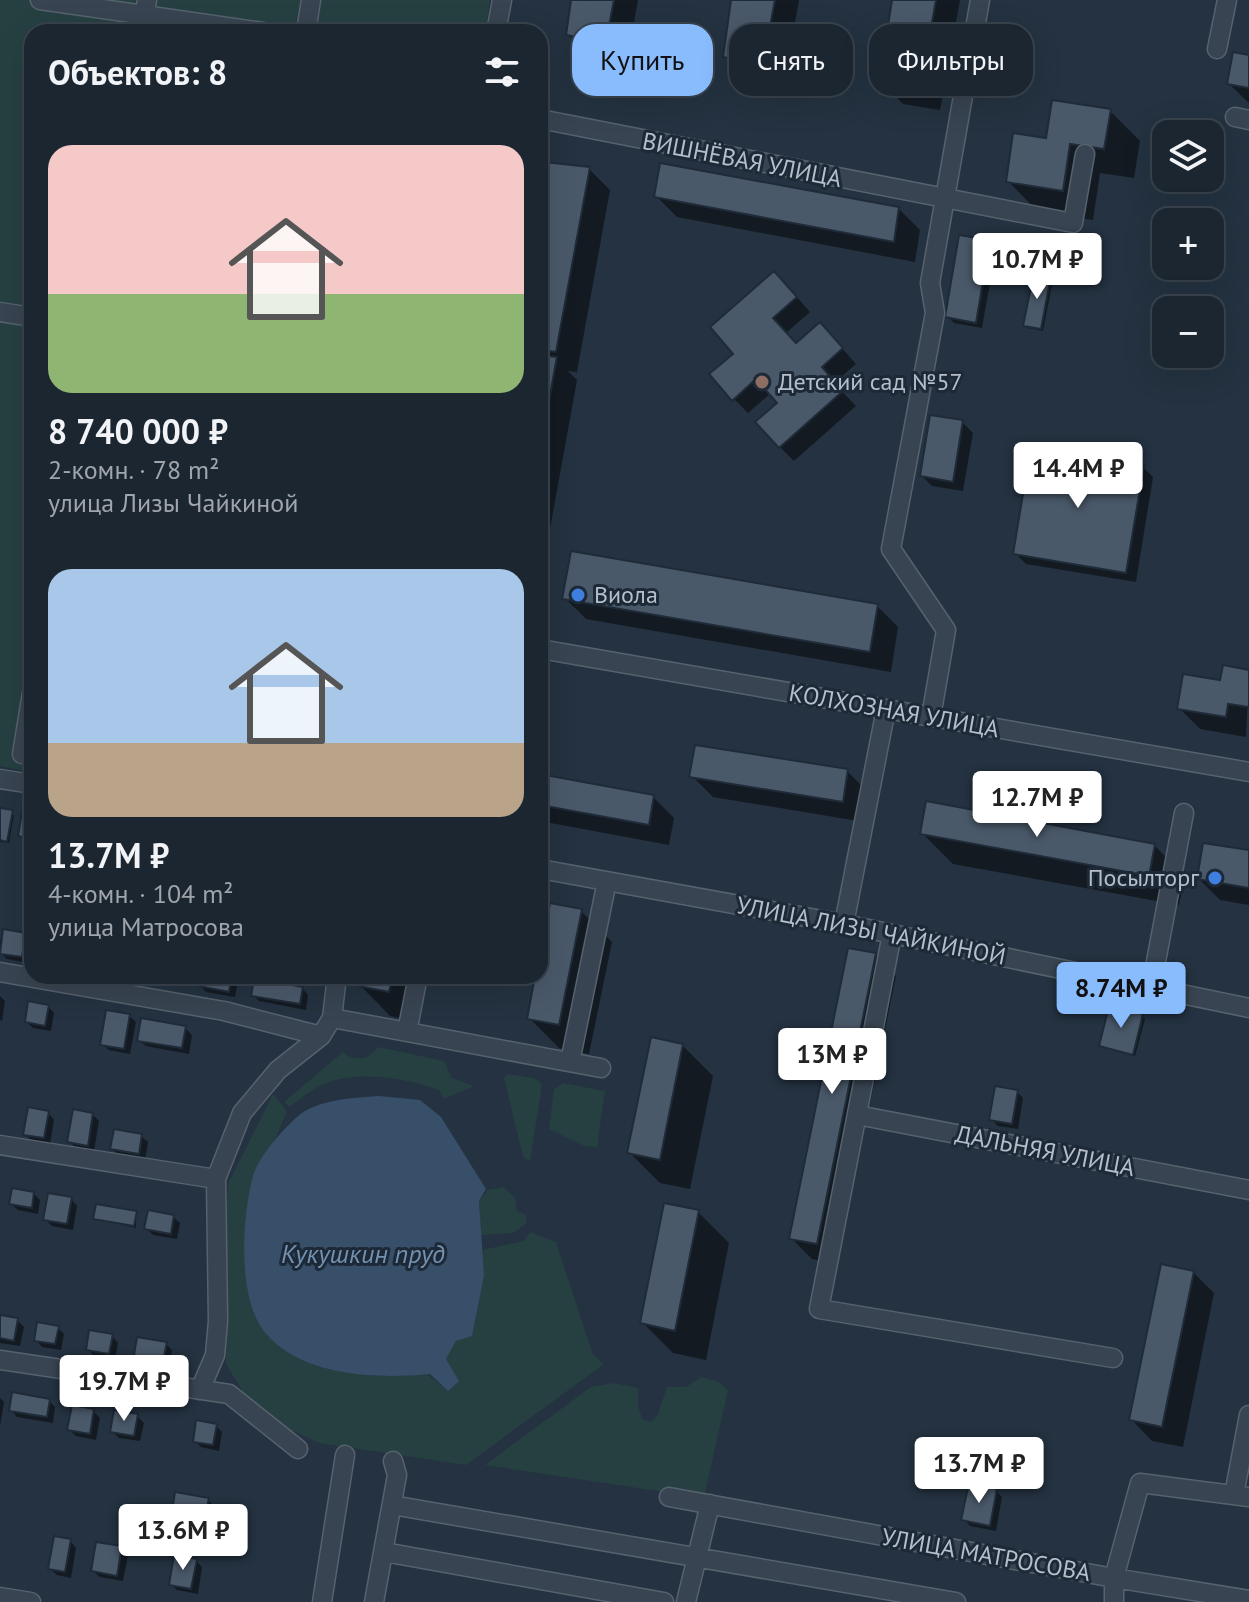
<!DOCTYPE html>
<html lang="ru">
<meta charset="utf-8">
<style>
:root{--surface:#1b2631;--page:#28323d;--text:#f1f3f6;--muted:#a0a5ab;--line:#39434d;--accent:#88bcfd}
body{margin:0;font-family:"PT Sans",sans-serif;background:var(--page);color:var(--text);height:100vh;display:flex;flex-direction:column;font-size:30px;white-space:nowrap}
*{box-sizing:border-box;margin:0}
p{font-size:26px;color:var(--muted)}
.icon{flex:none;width:44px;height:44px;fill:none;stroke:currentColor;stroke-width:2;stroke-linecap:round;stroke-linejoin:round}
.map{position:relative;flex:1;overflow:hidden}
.drawer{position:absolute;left:24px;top:24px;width:524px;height:960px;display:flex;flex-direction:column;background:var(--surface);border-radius:24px;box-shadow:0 8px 32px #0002,0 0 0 2px var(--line)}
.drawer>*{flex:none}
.guide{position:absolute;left:572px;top:24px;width:556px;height:72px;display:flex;gap:16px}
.fabs{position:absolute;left:1152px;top:120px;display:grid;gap:16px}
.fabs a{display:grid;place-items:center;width:72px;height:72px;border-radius:16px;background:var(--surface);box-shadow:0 8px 32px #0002,0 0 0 2px var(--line);font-size:40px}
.price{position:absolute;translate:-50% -68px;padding:0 18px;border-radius:8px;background:#fff;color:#222;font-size:26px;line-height:52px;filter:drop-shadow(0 2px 4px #0008)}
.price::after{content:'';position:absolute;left:50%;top:48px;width:24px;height:18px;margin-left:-12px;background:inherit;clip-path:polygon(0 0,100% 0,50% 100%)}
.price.on{background:var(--accent);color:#111}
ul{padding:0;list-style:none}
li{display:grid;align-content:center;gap:16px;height:424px;padding:0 24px}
li span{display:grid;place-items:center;height:248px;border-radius:24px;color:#555}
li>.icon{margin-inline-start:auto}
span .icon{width:144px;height:144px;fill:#fffc;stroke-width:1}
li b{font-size:34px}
h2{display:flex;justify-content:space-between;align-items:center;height:96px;padding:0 24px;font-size:34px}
.pill{padding:0 28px;border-radius:24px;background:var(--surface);box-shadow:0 8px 32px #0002,0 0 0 2px var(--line);font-size:28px;line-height:72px}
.pill.on{background:var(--accent);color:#111}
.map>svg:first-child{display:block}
</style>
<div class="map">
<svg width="1249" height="1602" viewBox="0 0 1249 1602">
<rect width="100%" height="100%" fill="#243241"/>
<path fill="#264042" d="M 0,0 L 490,0 L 485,32 L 32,32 L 32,772 L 0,766 Z
M 378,1047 L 444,1061 L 452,1078 L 474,1086 L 444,1099 L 440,1091 C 409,1078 360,1070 327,1083 C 313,1088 301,1098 290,1107 L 284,1102 L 343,1052 C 355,1063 369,1059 378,1047 Z
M 508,1074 L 537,1079 L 542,1085 L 530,1161 L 523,1157 L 504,1078 Z
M 563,1083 L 605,1091 L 597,1147 L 584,1146 L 549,1129 L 554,1089 Z
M 273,1094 L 287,1111 L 271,1149 L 267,1336 C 325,1374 358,1380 427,1374 L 448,1391 L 446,1359 L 456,1341 L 472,1336 L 484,1276 L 482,1250 L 524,1241 L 530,1232 L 556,1242 L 593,1355 L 604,1364 L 466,1465 L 319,1443 L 286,1428 L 246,1397 L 226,1364 L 223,1281 L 228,1184 Z
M 504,1187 L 515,1198 L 517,1211 L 526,1215 L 526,1224 L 513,1233 L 481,1235 L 479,1201 L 488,1190 Z
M 701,1377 L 719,1382 L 728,1390 L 704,1498 L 485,1465 L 591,1387 L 613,1383 L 638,1388 L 638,1407 L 643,1420 L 651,1422 L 657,1416 L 667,1387 L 686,1387 Z"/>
<path fill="#374f69" d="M 379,1096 L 420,1100 L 441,1117 L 486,1189 L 479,1201 L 484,1276 L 472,1336 L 456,1341 L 446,1359 L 459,1381 L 448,1391 L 430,1374 C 379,1379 306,1377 268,1336 C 236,1303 242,1217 253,1176 C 258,1158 282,1130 297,1117 C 317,1099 353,1098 379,1096 Z"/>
<path fill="#0007" d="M 573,0 L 638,0 L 627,62 L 589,55 L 568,34 Z
M 733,0 L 799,0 L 784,84 L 746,77 L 725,56 Z
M 894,0 L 960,0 L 940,110 L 903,104 L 882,82 Z
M 1249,57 L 1249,103 L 1229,84 Z
M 1110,111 L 1140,141 L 1134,178 L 1100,173 L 1093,220 L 1038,212 L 1008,181 L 1047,141 Z
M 589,169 L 610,190 L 577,372 L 568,371 L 577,380 L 544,562 L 540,562 L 540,201 Z
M 656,196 L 898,208 L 920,230 L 915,262 L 677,217 Z
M 989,242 L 996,249 L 982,328 L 954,323 L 948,316 Z
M 1051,276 L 1053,279 L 1043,331 L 1028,328 L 1025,326 Z
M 788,287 L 810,312 L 786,333 L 797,345 L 834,339 L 856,364 L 834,383 L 856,406 L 794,461 L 780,447 L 780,403 L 771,393 L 748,413 L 734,399 L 736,354 Z
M 962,422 L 973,433 L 963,491 L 932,486 L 922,476 Z
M 1143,467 L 1153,477 L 1136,582 L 1026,564 L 1015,553 Z
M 565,598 L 877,606 L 898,627 L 891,672 L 586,619 Z
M 1249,672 L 1246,737 L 1200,729 L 1179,708 L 1222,683 Z
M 847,771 L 868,792 L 864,822 L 713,797 L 692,776 Z
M 540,776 L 653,797 L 674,818 L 669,845 L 540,821 Z
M 0,810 L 14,815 L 9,843 L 0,842 Z
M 32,815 L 32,843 L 20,836 Z
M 922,833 L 1154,845 L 1185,876 L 1179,905 L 953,864 Z
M 1249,852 L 1249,905 L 1220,900 L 1199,879 Z
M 581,911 L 612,942 L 589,1054 L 559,1048 L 529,1018 L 540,964 Z
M 25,935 L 32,941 L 28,963 L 7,959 L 0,952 L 0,939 L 2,942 Z
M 875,955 L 896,976 L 837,1264 L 812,1259 L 791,1238 Z
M 142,976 L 167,983 L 167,985 L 148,982 Z
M 202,976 L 239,976 L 235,997 L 206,992 L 200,985 Z
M 362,976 L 429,976 L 419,1022 L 390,1016 L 360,985 Z
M 302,988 L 308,995 L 306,1010 L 259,1001 L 253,995 Z
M 0,996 L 5,1001 L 2,1021 L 0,1020 Z
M 48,1006 L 54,1013 L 51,1031 L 33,1028 L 27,1022 Z
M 129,1016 L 136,1022 L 130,1054 L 109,1050 L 102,1044 Z
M 1142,1016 L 1145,1019 L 1135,1056 L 1101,1046 Z
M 185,1028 L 192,1035 L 189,1054 L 146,1046 L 139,1040 Z
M 682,1045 L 713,1076 L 690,1189 L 660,1183 L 630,1153 Z
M 1017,1092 L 1023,1098 L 1018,1129 L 998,1126 L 991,1119 Z
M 48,1113 L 54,1120 L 50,1144 L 32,1141 L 25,1134 Z
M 93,1115 L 99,1121 L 94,1151 L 76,1148 L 69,1141 Z
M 141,1136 L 148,1142 L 145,1160 L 119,1155 L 112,1149 Z
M 34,1194 L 40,1200 L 38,1214 L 18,1210 L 11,1204 Z
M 71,1199 L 77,1206 L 73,1230 L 52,1226 L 45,1219 Z
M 698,1212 L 729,1243 L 706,1360 L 673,1353 L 643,1323 Z
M 136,1213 L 136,1228 L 95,1218 Z
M 173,1217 L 180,1223 L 177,1239 L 153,1235 L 147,1229 Z
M 1193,1272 L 1214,1293 L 1183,1447 L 1152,1441 L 1131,1419 Z
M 0,1317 L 17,1320 L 24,1327 L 20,1346 L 0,1343 Z
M 58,1328 L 64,1334 L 61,1350 L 42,1347 L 36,1340 Z
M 112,1336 L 118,1343 L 115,1360 L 94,1356 L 88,1349 Z
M 166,1344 L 172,1350 L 168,1372 L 141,1367 L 135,1360 Z
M 0,1398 L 4,1402 L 0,1426 Z
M 49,1401 L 55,1407 L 53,1423 L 17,1417 L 11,1410 Z
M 93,1411 L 100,1418 L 96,1440 L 76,1436 L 70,1430 Z
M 137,1416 L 144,1423 L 140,1441 L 119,1438 L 112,1431 Z
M 216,1426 L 222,1432 L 219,1451 L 201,1447 L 195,1441 Z
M 996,1491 L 1002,1497 L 996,1531 L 970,1526 L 964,1519 Z
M 208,1500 L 214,1506 L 210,1528 L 179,1522 L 173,1516 Z
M 70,1541 L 76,1548 L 71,1578 L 57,1575 L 50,1569 Z
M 121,1548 L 128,1555 L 123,1581 L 100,1577 L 93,1571 Z
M 196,1561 L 202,1567 L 198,1594 L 177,1590 L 171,1584 Z"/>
<path fill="#4a596a" stroke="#1f2b38" stroke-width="2" d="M 571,0 L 614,0 L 606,42 L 566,35 Z
M 731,0 L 775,0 L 763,64 L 723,57 Z
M 892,0 L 936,0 L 920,90 L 879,83 Z
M 1233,52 L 1249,55 L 1249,88 L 1227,84 Z
M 1052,100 L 1111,109 L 1104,149 L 1070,144 L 1063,191 L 1006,182 L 1013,133 L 1046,138 Z
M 544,162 L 590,167 L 556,352 L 540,350 L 540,187 Z
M 660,163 L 899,207 L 894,242 L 654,197 Z
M 959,235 L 990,240 L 976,323 L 945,317 Z
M 774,271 L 797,297 L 773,318 L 796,343 L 820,322 L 843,348 L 822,367 L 843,391 L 779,448 L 755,422 L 777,403 L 756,379 L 732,401 L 709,374 L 733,354 L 710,327 Z
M 1034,272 L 1051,275 L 1041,329 L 1023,326 Z
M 540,355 L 557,357 L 540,449 Z
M 930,415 L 963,420 L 953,482 L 920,476 Z
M 1031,446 L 1144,465 L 1126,573 L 1013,554 Z
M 571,551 L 878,604 L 870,652 L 562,599 Z
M 1223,665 L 1249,670 L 1249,707 L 1228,704 L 1226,717 L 1177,709 L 1183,674 L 1220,680 Z
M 695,745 L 848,769 L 843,802 L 689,777 Z
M 540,774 L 654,795 L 649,825 L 540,805 Z
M 926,801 L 1155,844 L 1149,876 L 920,834 Z
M 0,808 L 13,810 L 7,842 L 0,840 Z
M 22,812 L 32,813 L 32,839 L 18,836 Z
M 1203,843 L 1249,850 L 1249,888 L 1197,879 Z
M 550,903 L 582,909 L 559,1025 L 527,1019 L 535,976 L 540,976 L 540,954 Z
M 3,929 L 26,933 L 22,957 L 0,954 Z
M 848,948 L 876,953 L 817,1244 L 789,1239 Z
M 200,976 L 232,976 L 229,992 L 198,986 Z
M 360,976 L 393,976 L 389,992 L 358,986 Z
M 254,978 L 303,987 L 300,1004 L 251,996 Z
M 28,1001 L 49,1005 L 45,1026 L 25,1022 Z
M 1109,1006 L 1143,1014 L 1133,1055 L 1099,1046 Z
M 106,1010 L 130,1014 L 124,1049 L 100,1045 Z
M 141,1018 L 186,1026 L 182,1048 L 137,1041 Z
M 651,1037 L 683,1044 L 660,1160 L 627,1153 Z
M 995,1086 L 1018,1090 L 1012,1124 L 989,1120 Z
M 28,1107 L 49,1111 L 44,1138 L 23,1135 Z
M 73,1109 L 93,1113 L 88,1146 L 67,1142 Z
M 114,1129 L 142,1134 L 139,1154 L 110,1149 Z
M 12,1188 L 34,1192 L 32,1208 L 9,1204 Z
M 48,1193 L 72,1197 L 67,1224 L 43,1220 Z
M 664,1203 L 699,1210 L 675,1331 L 640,1323 Z
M 96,1204 L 137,1211 L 134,1226 L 93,1219 Z
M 148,1210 L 174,1215 L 171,1234 L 144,1229 Z
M 1161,1264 L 1194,1271 L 1162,1427 L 1129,1420 Z
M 0,1315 L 18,1318 L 14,1341 L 0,1338 Z
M 37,1322 L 59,1326 L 55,1344 L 34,1341 Z
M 89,1330 L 113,1334 L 109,1354 L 86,1350 Z
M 137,1337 L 167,1342 L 162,1366 L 133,1361 Z
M 12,1392 L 50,1399 L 47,1417 L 9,1411 Z
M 72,1405 L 94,1409 L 90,1434 L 67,1430 Z
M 114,1410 L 138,1414 L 134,1436 L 110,1432 Z
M 196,1420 L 217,1424 L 213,1445 L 193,1442 Z
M 969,1483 L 997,1489 L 990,1526 L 961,1520 Z
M 175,1492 L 209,1498 L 204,1522 L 171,1517 Z
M 54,1536 L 71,1539 L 65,1572 L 48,1569 Z
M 96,1542 L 122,1546 L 117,1576 L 91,1571 Z
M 174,1555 L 197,1559 L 191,1589 L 169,1585 Z"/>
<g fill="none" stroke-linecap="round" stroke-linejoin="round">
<g stroke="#56626e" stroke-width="21">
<path id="minor" d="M 40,0 L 263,32
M 142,32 L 147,0
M 306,32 L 311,0
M 496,32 L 502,0
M 1217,49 L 1227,0
M 1235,117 L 1249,120
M 540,119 L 1073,223 L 1085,154
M 0,312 L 32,317
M 540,649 L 1249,772
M 931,717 L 946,630 L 891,549 L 935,313 L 930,283 L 980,0
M 22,754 L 32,693
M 0,779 L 32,784
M 540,869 L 844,924 L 1249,1008
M 844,924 L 886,709
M 892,934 L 819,1309 L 1113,1358
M 0,972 L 224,1011 L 321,1036
M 1151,988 L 1184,813
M 332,1018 L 601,1068
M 407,1032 L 418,976
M 570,1062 L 607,881
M 857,1115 L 1249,1190
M 0,1145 L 216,1179
M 0,1360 L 229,1394 L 298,1449
M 200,1390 L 215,1355 L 218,1321 L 216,1179 L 242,1113 L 278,1070 L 321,1036 L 332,1018 L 337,976
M 1234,1495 L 1249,1415
M 669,1497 L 1114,1578 L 1140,1483 L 1249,1497
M 392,1505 L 956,1602
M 384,1552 L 664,1602
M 0,1597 L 31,1602
M 322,1602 L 345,1455
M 374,1602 L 397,1475 L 393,1461
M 686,1602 L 710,1504
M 1114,1602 L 1114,1578 L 1249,1600"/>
</g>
<use href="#minor" stroke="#384451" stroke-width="18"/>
</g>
<circle fill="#8d6e63" stroke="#1d2936" stroke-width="3" cx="762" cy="382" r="8"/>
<g fill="#3f7fe0" stroke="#1d2936" stroke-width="3">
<circle cx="578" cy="595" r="8"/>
<circle cx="1215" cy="878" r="8"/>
</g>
<g text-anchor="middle" stroke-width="6" stroke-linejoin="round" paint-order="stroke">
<g font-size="24" fill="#b5bfcb" stroke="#1d2936">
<text transform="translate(742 160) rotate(11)" y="8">ВИШНЁВАЯ УЛИЦА</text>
<text transform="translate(894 711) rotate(10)" y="8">КОЛХОЗНАЯ УЛИЦА</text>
<text transform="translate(871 931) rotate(11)" y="8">УЛИЦА ЛИЗЫ ЧАЙКИНОЙ</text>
<text transform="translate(1045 1151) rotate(11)" y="8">ДАЛЬНЯЯ УЛИЦА</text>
<text transform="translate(986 1555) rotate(10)" y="8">УЛИЦА МАТРОСОВА</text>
</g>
<g font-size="24" fill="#b5bfcb" stroke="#1d2936" text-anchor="start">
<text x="778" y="390">Детский сад №57</text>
<text x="594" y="603">Виола</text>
<text x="1199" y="886" text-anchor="end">Посылторг</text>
</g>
<g font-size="26" font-style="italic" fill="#7391b0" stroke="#1d2936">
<text x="363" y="1263">Кукушкин пруд</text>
</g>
</g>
</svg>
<div class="fabs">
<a><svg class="icon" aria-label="layers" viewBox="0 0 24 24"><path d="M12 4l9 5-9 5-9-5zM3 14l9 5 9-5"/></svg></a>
<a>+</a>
<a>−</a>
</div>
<b class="price" style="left:1037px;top:301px">10.7M ₽</b>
<b class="price" style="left:1078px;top:510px">14.4M ₽</b>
<b class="price" style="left:1037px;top:839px">12.7M ₽</b>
<b class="price on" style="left:1121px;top:1030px">8.74M ₽</b>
<b class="price" style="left:832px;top:1096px">13M ₽</b>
<b class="price" style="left:124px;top:1423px">19.7M ₽</b>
<b class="price" style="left:979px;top:1505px">13.7M ₽</b>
<b class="price" style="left:183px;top:1572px">13.6M ₽</b>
<div class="guide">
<a class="pill on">Купить</a>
<a class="pill">Снять</a>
<a class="pill">Фильтры</a>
</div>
<section class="drawer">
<h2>Объектов: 8<svg class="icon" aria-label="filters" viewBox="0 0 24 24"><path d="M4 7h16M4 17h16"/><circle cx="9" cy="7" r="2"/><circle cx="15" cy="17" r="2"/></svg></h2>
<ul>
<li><span style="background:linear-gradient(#f6c9c9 60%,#8fb573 0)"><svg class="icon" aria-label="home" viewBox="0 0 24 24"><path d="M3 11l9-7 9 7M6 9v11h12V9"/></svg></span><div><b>8 740 000 ₽</b><p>2-комн. · 78 m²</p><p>улица Лизы Чайкиной</p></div></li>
<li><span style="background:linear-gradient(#a9c7e8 70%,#b9a48a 0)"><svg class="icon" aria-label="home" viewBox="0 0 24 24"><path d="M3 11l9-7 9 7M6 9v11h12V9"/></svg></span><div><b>13.7M ₽</b><p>4-комн. · 104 m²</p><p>улица Матросова</p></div></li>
</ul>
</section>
</div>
